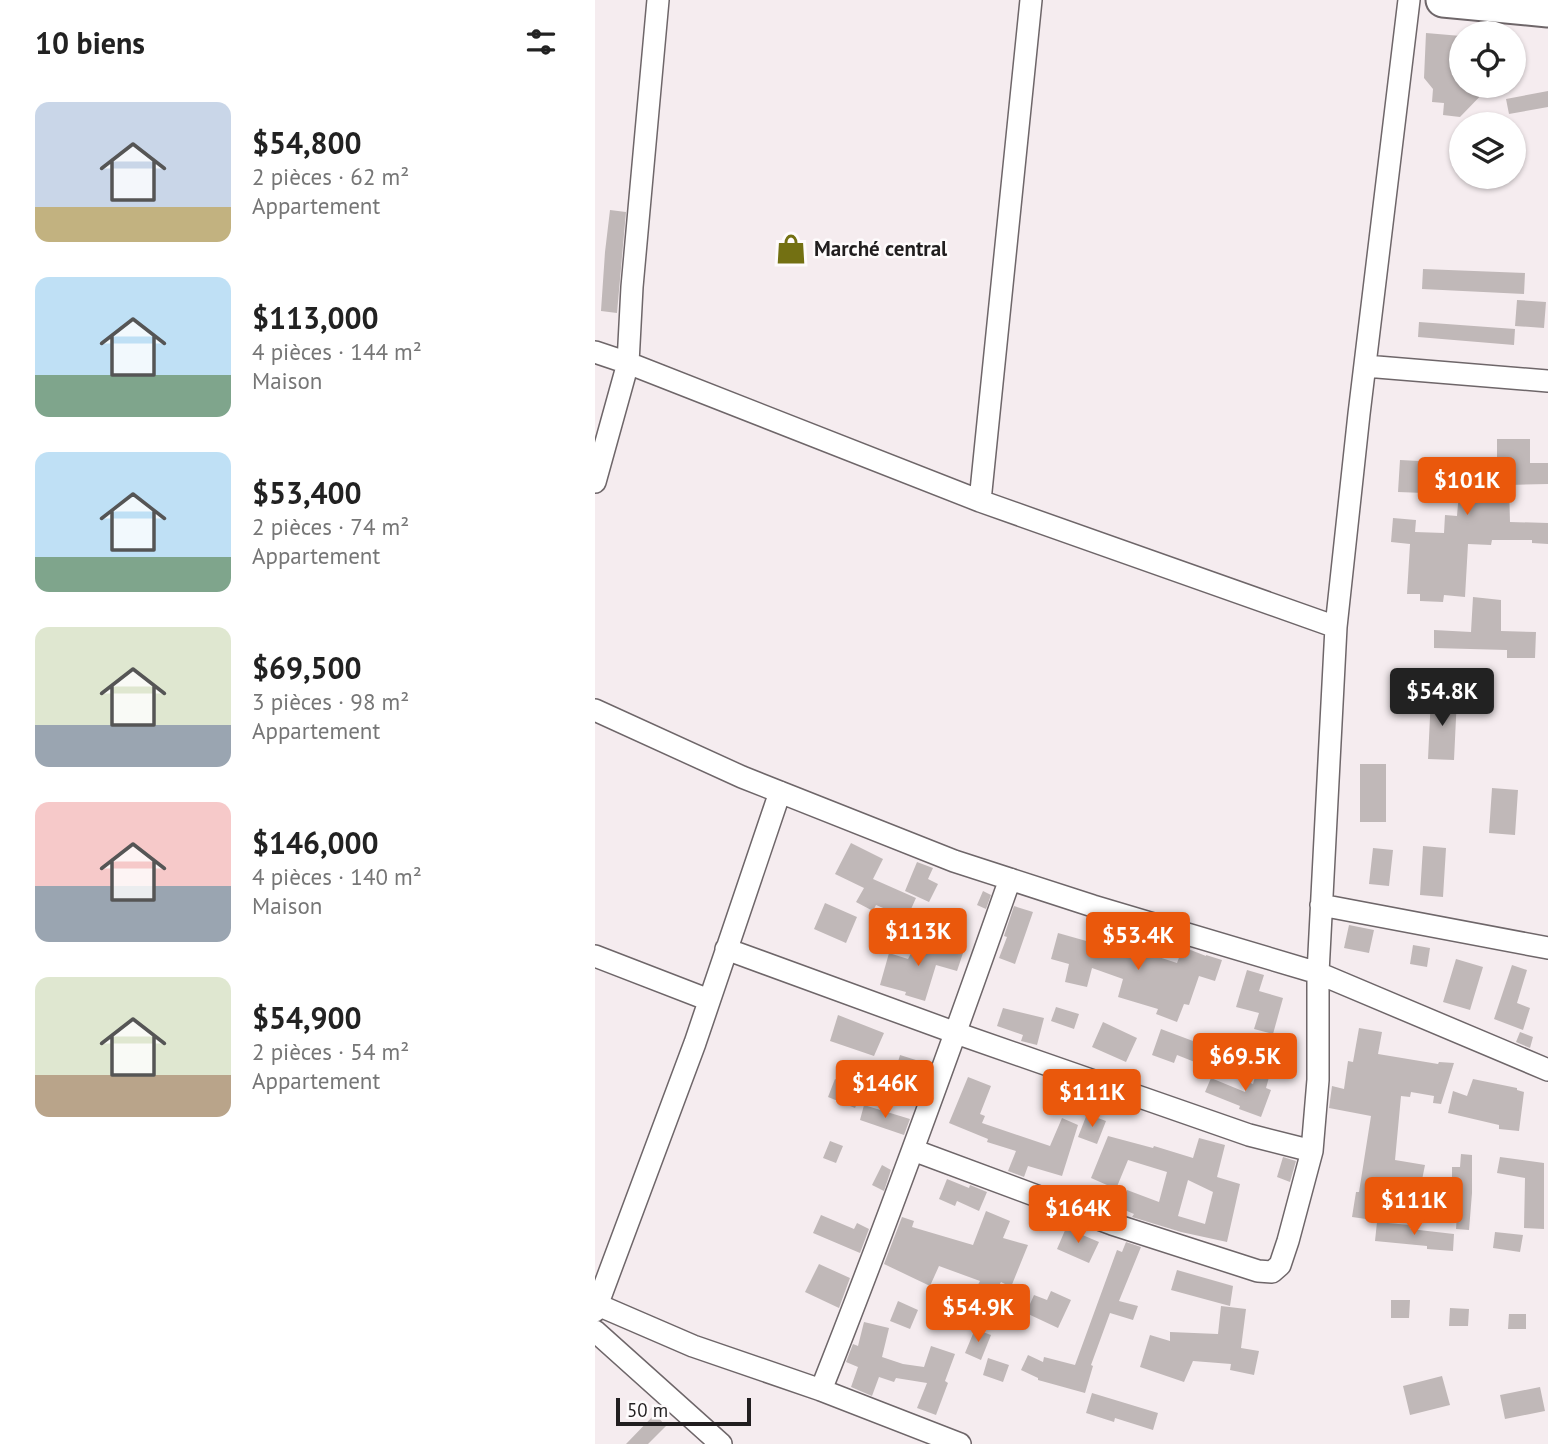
<!DOCTYPE html>
<html lang="fr">
<meta charset="utf-8">
<style>
:root{--surface:#fff;--page:#f6f6f6;--text:#222;--muted:#767676;--accent:#ea580c}
body{margin:0;font-family:"PT Sans",sans-serif;background:var(--page);color:var(--text);height:100vh;display:flex;flex-direction:column;font-size:26px;white-space:nowrap}
*{box-sizing:border-box;margin:0}
p{font-size:23px;color:var(--muted)}
.icon{flex:none;width:38px;height:38px;fill:none;stroke:currentColor;stroke-width:2;stroke-linecap:round;stroke-linejoin:round}
.map{position:relative;flex:1;overflow:hidden}
.sheet{display:flex;flex-direction:column;background:var(--surface);width:595px}
.sheet>*{flex:none}
.buttons{position:absolute;left:854px;top:21px;display:grid;gap:14px}
.buttons a{display:grid;place-items:center;width:77px;height:77px;border-radius:50%;background:var(--surface);box-shadow:0 2px 5px #0004;font-size:35px}
.scale{position:absolute;left:21px;bottom:18px;width:135px;box-sizing:border-box;padding-left:7px;border:4px solid #211e1f;border-top:0;font-size:19px;line-height:24px;white-space:nowrap;color:#211e1f;-webkit-text-stroke:5px #fefbfc;paint-order:stroke}
.price{position:absolute;translate:-50% -60px;padding:0 16px;border-radius:7px;background:var(--accent);color:#fff;font-size:23px;line-height:46px;filter:drop-shadow(0 2px 4px #0008)}
.price::after{content:'';position:absolute;left:50%;top:42px;width:21px;height:16px;margin-left:-10px;background:inherit;clip-path:polygon(0 0,100% 0,50% 100%)}
.price.selected{background:#222;color:#fff}
ul{padding:0;list-style:none}
li{display:flex;align-items:center;gap:21px;height:175px;padding:0 35px}
li span{display:grid;place-items:center;flex:none;width:196px;height:140px;border-radius:14px;color:#555}
li>.icon{margin-inline-start:auto}
span .icon{width:84px;height:84px;fill:#fffc;stroke-width:1}
li b{font-size:30px}
h2{display:flex;justify-content:space-between;align-items:center;height:84px;padding:0 35px;font-size:30px}
main{display:flex;flex:1;min-height:0}
.map>svg:first-child{display:block}
</style>
<main>
<section class="sheet">
<h2>10 biens<svg class="icon" aria-label="filters" viewBox="0 0 24 24"><path d="M4 7h16M4 17h16"/><circle cx="9" cy="7" r="2"/><circle cx="15" cy="17" r="2"/></svg></h2>
<ul>
<li><span style="background:linear-gradient(#c9d6e8 75%,#c2b280 0)"><svg class="icon" aria-label="home" viewBox="0 0 24 24"><path d="M3 11l9-7 9 7M6 9v11h12V9"/></svg></span><div><b>$54,800</b><p>2 pièces · 62 m²</p><p>Appartement</p></div></li>
<li><span style="background:linear-gradient(#bfe0f5 70%,#7fa58c 0)"><svg class="icon" aria-label="home" viewBox="0 0 24 24"><path d="M3 11l9-7 9 7M6 9v11h12V9"/></svg></span><div><b>$113,000</b><p>4 pièces · 144 m²</p><p>Maison</p></div></li>
<li><span style="background:linear-gradient(#bfe0f5 75%,#7fa58c 0)"><svg class="icon" aria-label="home" viewBox="0 0 24 24"><path d="M3 11l9-7 9 7M6 9v11h12V9"/></svg></span><div><b>$53,400</b><p>2 pièces · 74 m²</p><p>Appartement</p></div></li>
<li><span style="background:linear-gradient(#dfe7d0 70%,#9aa5b1 0)"><svg class="icon" aria-label="home" viewBox="0 0 24 24"><path d="M3 11l9-7 9 7M6 9v11h12V9"/></svg></span><div><b>$69,500</b><p>3 pièces · 98 m²</p><p>Appartement</p></div></li>
<li><span style="background:linear-gradient(#f6c9c9 60%,#9aa5b1 0)"><svg class="icon" aria-label="home" viewBox="0 0 24 24"><path d="M3 11l9-7 9 7M6 9v11h12V9"/></svg></span><div><b>$146,000</b><p>4 pièces · 140 m²</p><p>Maison</p></div></li>
<li><span style="background:linear-gradient(#dfe7d0 70%,#b9a48a 0)"><svg class="icon" aria-label="home" viewBox="0 0 24 24"><path d="M3 11l9-7 9 7M6 9v11h12V9"/></svg></span><div><b>$54,900</b><p>2 pièces · 54 m²</p><p>Appartement</p></div></li>
</ul>
</section>
<div class="map">
<svg width="953" height="1444" viewBox="0 0 953 1444">
<rect width="100%" height="100%" fill="#f5ecef"/>
<path fill="#c0b8b8" fill-rule="evenodd" d="M 831,33 L 866,36 L 866,86 L 895,86 L 865,117 L 848,115 L 849,103 L 837,102 L 838,89 L 829,78 Z
M 953,91 L 953,107 L 914,114 L 911,99 Z
M 15,210 L 31,212 L 22,313 L 6,311 L 10,252 Z
M 828,269 L 930,273 L 929,294 L 827,289 Z
M 922,300 L 951,302 L 949,328 L 920,326 Z
M 824,322 L 920,329 L 919,345 L 823,337 Z
M 902,439 L 935,439 L 935,463 L 953,463 L 953,484 L 914,485 L 915,522 L 953,523 L 953,544 L 937,543 L 937,540 L 897,540 L 896,545 L 873,544 L 870,597 L 849,595 L 848,602 L 825,601 L 825,594 L 812,594 L 815,544 L 796,542 L 798,518 L 821,520 L 820,532 L 849,533 L 850,515 L 862,516 L 865,480 L 830,478 L 829,493 L 803,492 L 805,460 L 902,465 Z
M 878,597 L 906,600 L 906,631 L 941,632 L 940,658 L 912,658 L 912,650 L 839,648 L 839,630 L 876,632 Z
M 836,696 L 862,697 L 859,760 L 833,759 Z
M 765,764 L 791,764 L 791,822 L 765,822 Z
M 897,788 L 923,790 L 920,835 L 894,833 Z
M 256,843 L 288,859 L 278,879 L 321,898 L 312,918 L 281,905 L 278,911 L 261,902 L 269,888 L 240,874 Z
M 828,846 L 851,848 L 848,897 L 825,895 Z
M 778,848 L 798,850 L 794,886 L 774,884 Z
M 322,862 L 338,868 L 333,879 L 343,884 L 334,902 L 310,891 Z
M 388,891 L 396,895 L 391,909 L 382,905 Z
M 230,903 L 262,917 L 251,943 L 219,929 Z
M 419,906 L 438,912 L 420,964 L 404,958 L 412,937 L 409,936 Z
M 754,925 L 779,930 L 774,953 L 749,948 Z
M 463,933 L 502,944 L 505,938 L 582,963 L 588,947 L 611,956 L 611,955 L 627,960 L 620,981 L 604,976 L 594,1005 L 589,1004 L 582,1022 L 561,1014 L 563,1009 L 523,997 L 528,979 L 497,968 L 492,987 L 470,982 L 474,964 L 456,959 Z
M 325,937 L 336,943 L 368,953 L 362,971 L 341,965 L 330,1001 L 310,995 L 311,992 L 285,985 L 294,953 L 313,959 Z
M 818,945 L 835,948 L 832,967 L 815,964 Z
M 861,959 L 888,967 L 875,1010 L 848,1002 Z
M 917,965 L 932,970 L 922,1003 L 935,1008 L 928,1030 L 899,1019 Z
M 652,970 L 669,975 L 664,991 L 688,998 L 678,1034 L 659,1029 L 664,1013 L 641,1007 Z
M 461,1007 L 484,1014 L 479,1029 L 456,1021 Z
M 408,1008 L 449,1018 L 442,1045 L 426,1041 L 428,1035 L 402,1026 Z
M 243,1015 L 289,1033 L 279,1056 L 235,1041 Z
M 508,1022 L 542,1038 L 531,1062 L 497,1047 Z
M 764,1028 L 787,1032 L 783,1054 L 843,1064 L 844,1062 L 859,1063 L 846,1104 L 838,1103 L 839,1096 L 816,1092 L 815,1097 L 806,1096 L 800,1160 L 830,1165 L 826,1185 L 785,1179 L 778,1220 L 757,1217 L 761,1192 L 764,1192 L 776,1116 L 734,1108 L 737,1086 L 749,1089 L 753,1061 L 758,1062 Z
M 566,1029 L 622,1050 L 615,1068 L 582,1055 L 579,1063 L 557,1055 Z
M 925,1032 L 938,1037 L 935,1048 L 921,1042 Z
M 305,1055 L 324,1061 L 319,1078 L 300,1072 Z
M 663,1066 L 676,1070 L 671,1088 L 676,1090 L 666,1117 L 644,1109 L 645,1106 L 610,1092 L 616,1078 L 650,1092 L 653,1082 L 658,1084 Z
M 373,1077 L 396,1086 L 385,1114 L 390,1116 L 387,1123 L 455,1146 L 467,1118 L 483,1125 L 467,1176 L 433,1166 L 429,1177 L 413,1171 L 421,1151 L 392,1142 L 393,1139 L 354,1123 Z
M 240,1079 L 268,1090 L 260,1108 L 233,1097 Z
M 878,1079 L 922,1088 L 922,1090 L 929,1092 L 924,1131 L 904,1129 L 904,1125 L 853,1113 L 858,1091 L 872,1096 Z
M 269,1105 L 315,1119 L 309,1135 L 265,1120 Z
M 492,1114 L 511,1121 L 502,1144 L 483,1137 Z
M 513,1136 L 558,1148 L 559,1146 L 598,1158 L 604,1138 L 630,1145 L 622,1177 L 645,1184 L 632,1242 L 586,1232 L 537,1217 L 539,1214 L 525,1208 L 532,1190 L 564,1202 L 572,1172 L 533,1160 L 521,1189 L 496,1178 ZM 593,1180 L 618,1192 L 610,1224 L 583,1216 Z
M 235,1141 L 248,1146 L 241,1163 L 228,1158 Z
M 866,1154 L 877,1155 L 877,1193 L 874,1230 L 861,1229 L 864,1182 L 857,1182 L 857,1167 L 865,1167 Z
M 688,1157 L 701,1161 L 695,1182 L 682,1177 Z
M 905,1157 L 949,1163 L 949,1229 L 929,1228 L 930,1178 L 902,1173 Z
M 287,1165 L 296,1170 L 289,1191 L 277,1185 Z
M 352,1179 L 374,1188 L 375,1185 L 392,1192 L 384,1211 L 362,1201 L 360,1206 L 344,1199 Z
M 391,1211 L 415,1221 L 408,1238 L 433,1245 L 416,1287 L 406,1282 L 391,1310 L 374,1301 L 385,1281 L 344,1266 L 335,1286 L 289,1264 L 307,1217 L 319,1221 L 317,1227 L 378,1245 Z
M 226,1215 L 259,1229 L 262,1223 L 274,1229 L 265,1253 L 218,1233 Z
M 782,1222 L 815,1225 L 815,1229 L 859,1234 L 858,1251 L 832,1249 L 832,1246 L 780,1241 Z
M 471,1228 L 504,1242 L 494,1263 L 462,1249 Z
M 900,1232 L 928,1235 L 925,1252 L 898,1248 Z
M 531,1242 L 546,1247 L 524,1301 L 543,1306 L 538,1320 L 515,1313 L 496,1365 L 498,1366 L 490,1393 L 443,1380 L 443,1378 L 426,1370 L 433,1355 L 448,1362 L 449,1357 L 480,1365 L 522,1250 L 527,1252 Z
M 224,1264 L 255,1278 L 244,1308 L 210,1292 Z
M 582,1270 L 638,1286 L 635,1306 L 576,1290 Z
M 456,1291 L 476,1300 L 463,1328 L 431,1313 L 439,1295 L 452,1300 Z
M 796,1300 L 815,1300 L 814,1318 L 796,1318 Z
M 303,1301 L 323,1310 L 315,1329 L 295,1321 Z
M 626,1306 L 651,1309 L 646,1348 L 664,1351 L 659,1375 L 635,1370 L 636,1364 L 598,1361 L 589,1382 L 545,1367 L 555,1335 L 575,1341 L 575,1332 L 623,1334 Z
M 855,1308 L 874,1309 L 873,1326 L 854,1326 Z
M 914,1314 L 931,1314 L 931,1329 L 913,1329 Z
M 269,1322 L 294,1328 L 287,1357 L 308,1364 L 329,1367 L 336,1346 L 360,1354 L 350,1381 L 353,1383 L 341,1415 L 322,1408 L 332,1383 L 301,1378 L 299,1382 L 284,1377 L 277,1396 L 256,1387 L 263,1367 L 251,1362 L 258,1344 L 263,1346 Z
M 380,1329 L 396,1335 L 386,1360 L 370,1353 Z
M 393,1358 L 414,1365 L 408,1382 L 388,1375 Z
M 847,1376 L 855,1405 L 815,1415 L 808,1386 Z
M 945,1387 L 950,1411 L 910,1419 L 905,1395 Z
M 497,1393 L 563,1413 L 558,1430 L 520,1418 L 519,1422 L 491,1413 Z
M 60,1414 L 71,1426 L 53,1444 L 31,1444 Z"/>
<g fill="none" stroke-linecap="round" stroke-linejoin="round">
<g stroke="#6e6669" stroke-width="24">
<path id="street" d="M 0,352 L 33,363 L 385,501 L 741,627 L 764,414 L 814,0
M 770,366 L 953,381
M 0,482 L 33,363 L 37,287 L 63,0
M 385,501 L 436,0
M 0,710 L 147,777 L 359,861 L 498,906 L 723,973 L 741,627
M 726,905 L 953,948
M 131,949 L 361,1033 L 654,1135 L 717,1151
M 0,956 L 114,1000
M 318,1150 L 517,1224 L 663,1271 L 677,1272 L 685,1265 L 693,1241 L 717,1151 L 723,1080 L 723,973 L 953,1070
M 3,1305 L 98,1346 L 226,1390 L 365,1444
M 0,1311 L 100,1043 L 185,792
M 0,1331 L 126,1444
M 226,1390 C 293,1221 355,1050 415,879"/>
</g>
<g stroke="#6e6669" stroke-width="37">
<path id="primary" d="M 848,0 L 953,10"/>
</g>
<use href="#street" stroke="#fff" stroke-width="21"/>
<use href="#primary" stroke="#fff" stroke-width="33"/>
</g>
<defs>
<g id="shop-bare" transform="scale(2.415)"><path d="M-5-2.5h2.3a2.7 3.5 0 0 1 5.4 0H5L5.5 6h-11ZM-1.5-2.5h3a1.5 2.3 0 0 0-3 0Z" fill="#737012" stroke="#fefbfc" stroke-width="2.5" paint-order="stroke"/></g>
</defs>
<g fill-rule="evenodd">
<use href="#shop-bare" x="196" y="249"/>
</g>
<g text-anchor="middle" stroke-width="5" stroke-linejoin="round" paint-order="stroke">
<g font-size="21" font-weight="bold" fill="#211e1f" stroke="#fefbfc" text-anchor="start">
<text x="219" y="256">Marché central</text>
</g>
</g>
</svg>
<div class="buttons">
<a><svg class="icon" aria-label="locate" viewBox="0 0 24 24"><circle cx="12" cy="12" r="6"/><path d="M12 2v4M12 18v4M2 12h4M18 12h4"/></svg></a>
<a><svg class="icon" aria-label="layers" viewBox="0 0 24 24"><path d="M12 4l9 5-9 5-9-5zM3 14l9 5 9-5"/></svg></a>
</div>
<div class="scale">50 m</div>
<b class="price" style="left:872px;top:517px">$101K</b>
<b class="price selected" style="left:847px;top:728px">$54.8K</b>
<b class="price" style="left:323px;top:968px">$113K</b>
<b class="price" style="left:543px;top:972px">$53.4K</b>
<b class="price" style="left:650px;top:1093px">$69.5K</b>
<b class="price" style="left:290px;top:1120px">$146K</b>
<b class="price" style="left:497px;top:1129px">$111K</b>
<b class="price" style="left:819px;top:1237px">$111K</b>
<b class="price" style="left:483px;top:1245px">$164K</b>
<b class="price" style="left:383px;top:1344px">$54.9K</b>
</div>
</main>
